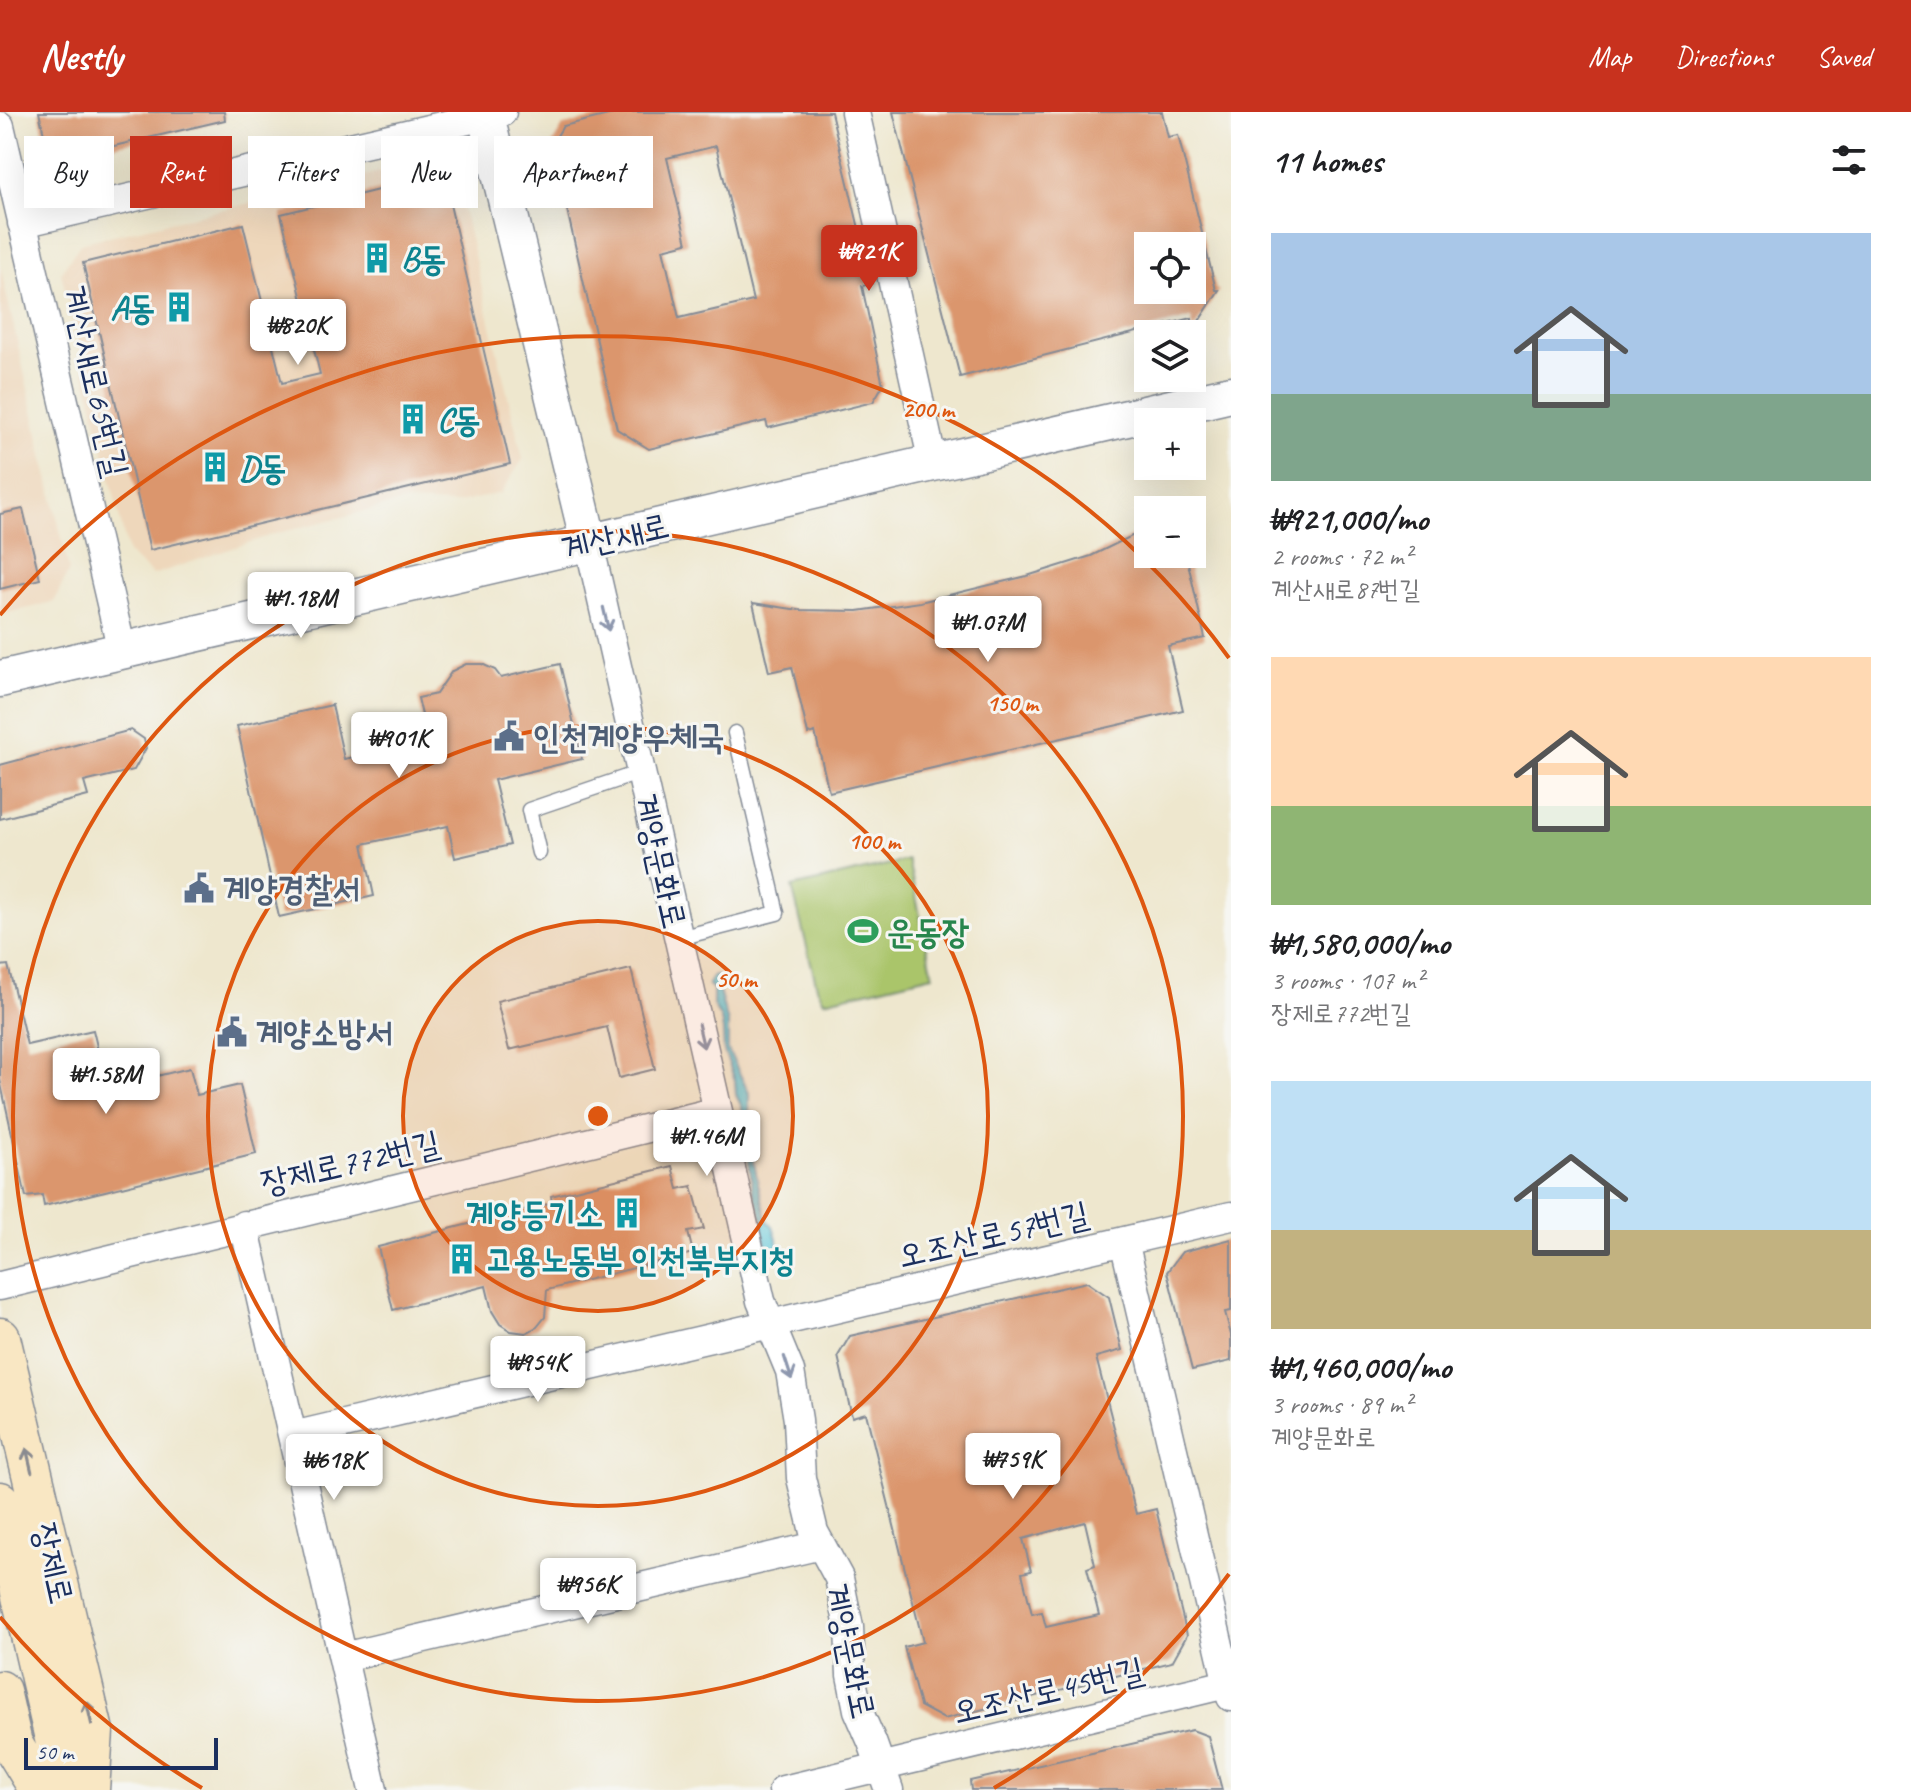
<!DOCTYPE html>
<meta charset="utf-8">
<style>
:root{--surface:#fff;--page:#f6f6f6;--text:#202124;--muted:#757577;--accent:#c8321e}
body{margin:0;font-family:Caveat,"Poor Story",sans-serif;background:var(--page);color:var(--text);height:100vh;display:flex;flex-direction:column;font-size:30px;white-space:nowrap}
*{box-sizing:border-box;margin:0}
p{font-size:26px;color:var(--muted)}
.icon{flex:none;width:44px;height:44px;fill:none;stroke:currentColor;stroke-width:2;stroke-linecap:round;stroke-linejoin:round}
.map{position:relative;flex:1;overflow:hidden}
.details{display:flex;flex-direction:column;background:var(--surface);width:680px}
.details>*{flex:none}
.guide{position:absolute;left:24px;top:24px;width:760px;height:72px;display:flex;gap:16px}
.tools{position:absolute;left:1134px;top:120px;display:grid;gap:16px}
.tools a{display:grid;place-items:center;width:72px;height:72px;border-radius:0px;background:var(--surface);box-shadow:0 8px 32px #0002;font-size:40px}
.scale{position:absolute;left:24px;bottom:20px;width:194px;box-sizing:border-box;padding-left:8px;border:4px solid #1b2f5e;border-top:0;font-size:22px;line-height:28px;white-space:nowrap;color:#1b2f5e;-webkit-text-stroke:6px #f6f6f2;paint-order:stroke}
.price{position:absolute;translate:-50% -68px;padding:0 18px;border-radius:8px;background:#fff;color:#222;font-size:26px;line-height:52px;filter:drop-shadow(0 2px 4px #0008)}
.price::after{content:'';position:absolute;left:50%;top:48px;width:24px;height:18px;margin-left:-12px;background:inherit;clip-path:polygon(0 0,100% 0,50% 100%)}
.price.selected{background:var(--accent);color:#fff}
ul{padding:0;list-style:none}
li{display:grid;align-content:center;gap:16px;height:424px;padding:0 40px}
li span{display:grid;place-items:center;height:248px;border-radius:0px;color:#555}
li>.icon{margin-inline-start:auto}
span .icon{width:144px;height:144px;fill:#fffc;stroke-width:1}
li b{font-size:34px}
h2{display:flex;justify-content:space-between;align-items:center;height:96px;padding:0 40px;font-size:34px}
.pill{padding:0 28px;border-radius:0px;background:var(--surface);box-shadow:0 8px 32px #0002;font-size:28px;line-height:72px}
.pill.selected{background:var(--accent);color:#fff}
header{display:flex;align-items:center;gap:48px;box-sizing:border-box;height:112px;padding:0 40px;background:var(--accent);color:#fff}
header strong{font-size:38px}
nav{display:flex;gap:44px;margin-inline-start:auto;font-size:28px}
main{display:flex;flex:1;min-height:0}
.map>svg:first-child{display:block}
</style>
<header>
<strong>Nestly</strong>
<nav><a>Map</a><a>Directions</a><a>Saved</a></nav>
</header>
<main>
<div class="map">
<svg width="1231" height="1678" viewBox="0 0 1231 1678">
<rect width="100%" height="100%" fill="#f6f6f2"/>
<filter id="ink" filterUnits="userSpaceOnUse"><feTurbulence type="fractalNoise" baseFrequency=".0125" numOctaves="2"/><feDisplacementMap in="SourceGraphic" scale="16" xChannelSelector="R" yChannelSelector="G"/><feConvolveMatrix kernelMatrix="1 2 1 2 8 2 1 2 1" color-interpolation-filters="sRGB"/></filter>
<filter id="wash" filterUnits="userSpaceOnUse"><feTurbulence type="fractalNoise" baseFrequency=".006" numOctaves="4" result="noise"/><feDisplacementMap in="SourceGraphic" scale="32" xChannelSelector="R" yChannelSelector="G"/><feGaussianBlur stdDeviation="1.8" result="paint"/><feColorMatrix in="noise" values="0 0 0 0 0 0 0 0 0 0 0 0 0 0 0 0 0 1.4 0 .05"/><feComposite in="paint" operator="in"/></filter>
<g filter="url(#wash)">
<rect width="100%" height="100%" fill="#eee7ce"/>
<path fill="#eed7bb" d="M 435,47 L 454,60 L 523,347 L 501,381 L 454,392 L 403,390 L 274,422 L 153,463 L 128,441 L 61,160 L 81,131 Z
M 0,154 L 69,458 L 54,490 L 0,503 Z"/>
<path fill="#aac56b" stroke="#627a64" stroke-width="2" d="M 908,748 L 933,863 L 824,889 L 817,875 L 792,775 Z"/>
<path fill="#5cc5d7" stroke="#3c7a9a" stroke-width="2" d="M 713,864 L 718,864 L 721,869 L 718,876 L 728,911 L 728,938 L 749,981 L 749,1027 L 759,1076 L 768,1110 L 773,1114 L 779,1135 L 768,1138 L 762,1117 L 764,1112 L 753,1078 L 742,995 L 736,983 L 735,968 L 724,939 L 723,918 L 721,907 L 713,893 L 713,877 L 708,872 Z"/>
<g id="blocks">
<path fill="#db966d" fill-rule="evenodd" d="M 39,0 L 224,0 L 225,8 L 50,49 Z
M 621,0 L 831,0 L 872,171 L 862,174 L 883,273 L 873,290 L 768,316 L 766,309 L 649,337 L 617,317 L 552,32 L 563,14 ZM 716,34 L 753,189 L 679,206 L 663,137 L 687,131 L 667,46 Z
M 893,0 L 1162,0 L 1168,25 L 1178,23 L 1216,178 L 1219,178 L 1192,220 L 1192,206 L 960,265 ZM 1148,134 L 1192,134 L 1192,178 L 1148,178 Z
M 443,62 L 510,352 L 150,438 L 83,151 L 243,112 L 282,271 L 320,262 L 281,102 Z
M 23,397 L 40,467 L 0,477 L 0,402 Z
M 1148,416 L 1148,442 L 1186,442 L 1205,526 L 1168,534 L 1183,598 L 829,680 L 815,620 L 808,622 L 792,555 L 769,560 L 753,491 L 799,498 L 858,499 L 920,490 L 1027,464 L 1091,444 Z
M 466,552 L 482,552 L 495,558 L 501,566 L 560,552 L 582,647 L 494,668 L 510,733 L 455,746 L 448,714 L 363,732 L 374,784 L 279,805 L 237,614 L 332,593 L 344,647 L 428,629 L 418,586 L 436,582 L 452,559 Z
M 131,618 L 144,627 L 146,636 L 134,658 L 84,670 L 88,684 L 0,707 L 0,653 Z
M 8,853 L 27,933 L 93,918 L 107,976 L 190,956 L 197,983 L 240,973 L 256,1042 L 44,1094 L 42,1083 L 26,1085 L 0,968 L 0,854 Z
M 631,857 L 655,957 L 619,966 L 607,915 L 509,938 L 497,889 Z
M 672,1054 L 678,1077 L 692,1074 L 704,1117 L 688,1120 L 693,1141 L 547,1178 L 545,1205 L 537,1215 L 526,1221 L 511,1219 L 500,1212 L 492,1199 L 486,1174 L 393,1198 L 378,1135 L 552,1091 L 551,1084 Z
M 1231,1127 L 1231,1199 L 1225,1200 L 1231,1223 L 1231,1249 L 1192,1258 L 1167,1160 L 1182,1140 Z
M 1087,1170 L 1109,1185 L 1122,1238 L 1096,1245 L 1136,1402 L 1156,1397 L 1187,1523 L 1172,1550 L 944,1607 L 920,1594 L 904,1535 L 923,1530 L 866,1301 L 852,1305 L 838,1244 L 850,1224 ZM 1085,1410 L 1095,1453 L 1087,1456 L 1099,1503 L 1046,1515 L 1042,1500 L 1032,1502 L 1022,1461 L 1031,1459 L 1023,1427 Z
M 1192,1618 L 1208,1624 L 1222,1678 L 971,1678 L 970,1669 Z"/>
</g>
</g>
<g filter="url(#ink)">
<use href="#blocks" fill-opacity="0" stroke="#848b96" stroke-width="2"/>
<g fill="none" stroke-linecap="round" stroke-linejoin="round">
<g stroke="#848b96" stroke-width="17">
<path id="service" d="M 539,741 L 529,698 L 641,660
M 679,826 L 777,801 L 735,621"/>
</g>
<g stroke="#848b96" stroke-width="31">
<path id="minor" d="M 855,0 L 933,351
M 0,14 L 122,539
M 22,111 L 502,0
M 589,431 L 761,1189 L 790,1259 L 798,1308 L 801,1366 L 814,1420 L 839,1466 L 849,1515 L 851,1563 L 858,1598 L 872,1630 L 889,1678
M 244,1113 L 373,1678
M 1124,1129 L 1231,1585
M 0,1174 L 718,999
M 293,1324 L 1231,1104
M 343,1545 L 821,1433
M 783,1678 L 1231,1571"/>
</g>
<g stroke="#848b96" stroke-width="39">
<path id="tertiary" d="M 485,0 L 589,431
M 0,567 L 1231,282"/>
</g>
<g stroke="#848b96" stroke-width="43">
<path id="secondary" d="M 0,1226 L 93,1619 L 89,1678
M 0,1390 L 67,1678
M 0,1579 L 12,1632 L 40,1678"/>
</g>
<use href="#service" stroke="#fff" stroke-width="14"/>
<use href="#minor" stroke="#fff" stroke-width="28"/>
<use href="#tertiary" stroke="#fff" stroke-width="36"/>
<use href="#secondary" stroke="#f9e7c3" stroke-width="40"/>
</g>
<defs><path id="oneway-shaft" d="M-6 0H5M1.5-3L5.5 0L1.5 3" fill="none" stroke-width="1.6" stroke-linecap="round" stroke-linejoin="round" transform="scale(2)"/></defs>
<g stroke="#8d97ae">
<use href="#oneway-shaft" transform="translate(606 507) rotate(77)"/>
<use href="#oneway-shaft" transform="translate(701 924) rotate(77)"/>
<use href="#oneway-shaft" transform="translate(788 1256) rotate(72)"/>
</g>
<g stroke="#8a8b90">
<use href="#oneway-shaft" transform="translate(29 1348) rotate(-103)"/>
<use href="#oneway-shaft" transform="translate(89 1601) rotate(-103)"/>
</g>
</g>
<circle cx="598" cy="1004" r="195" fill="#de5710" fill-opacity=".12"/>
<g fill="none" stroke="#de5710" stroke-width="4">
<circle cx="598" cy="1004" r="195"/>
<circle cx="598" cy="1004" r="390"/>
<circle cx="598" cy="1004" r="585"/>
<path d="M1229 1462A780 780 0 0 1 994 1676M202 1676A780 780 0 0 1 0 1505M0 503A780 780 0 0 1 1229 546"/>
</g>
<defs>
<g id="building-bare" transform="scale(2.4)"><path d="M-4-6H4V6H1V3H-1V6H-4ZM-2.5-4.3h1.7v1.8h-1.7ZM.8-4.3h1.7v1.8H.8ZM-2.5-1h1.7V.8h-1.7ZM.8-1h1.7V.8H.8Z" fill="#0f9aa8" stroke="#f6f6f2" stroke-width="2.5" paint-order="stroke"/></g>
<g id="civic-bare" transform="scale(2.4)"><path d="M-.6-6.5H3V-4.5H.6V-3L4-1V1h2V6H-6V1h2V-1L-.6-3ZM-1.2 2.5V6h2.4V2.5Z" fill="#5c6f8a" stroke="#f6f6f2" stroke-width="2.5" paint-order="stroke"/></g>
<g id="stadium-bare" transform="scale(2.4)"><path d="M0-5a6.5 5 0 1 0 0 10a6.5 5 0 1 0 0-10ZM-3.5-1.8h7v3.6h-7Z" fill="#2e9e5b" stroke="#f6f6f2" stroke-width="2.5" paint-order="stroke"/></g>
</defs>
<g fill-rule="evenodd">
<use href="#building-bare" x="377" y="146"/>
<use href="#building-bare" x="179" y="195"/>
<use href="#building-bare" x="413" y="307"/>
<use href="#building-bare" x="215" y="355"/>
<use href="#civic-bare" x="509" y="624"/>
<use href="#civic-bare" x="199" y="776"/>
<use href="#stadium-bare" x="863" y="819"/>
<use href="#civic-bare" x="232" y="920"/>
<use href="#building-bare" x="627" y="1101"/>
<use href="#building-bare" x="462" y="1147"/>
</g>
<g text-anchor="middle" stroke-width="6" stroke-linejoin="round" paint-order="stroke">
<g font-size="34" font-weight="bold" fill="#0d838f" stroke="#f6f6f2" text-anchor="start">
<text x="401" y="158">B동</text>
<text x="155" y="207" text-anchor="end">A동</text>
<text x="437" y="319">C동</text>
<text x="239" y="367">D동</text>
<text x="603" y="1113" text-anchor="end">계양등기소</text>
<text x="486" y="1159">고용노동부 인천북부지청</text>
</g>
<g font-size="34" fill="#1b2f5e" stroke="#f6f6f2">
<text transform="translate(96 269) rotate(77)" y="12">계산새로65번길</text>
<text transform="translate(615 424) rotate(-13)" y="12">계산새로</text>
<text transform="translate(661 749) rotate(77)" y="12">계양문화로</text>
<text transform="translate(350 1050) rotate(-13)" y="12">장제로772번길</text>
<text transform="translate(993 1122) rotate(-13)" y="12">오조산로57번길</text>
<text transform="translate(54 1451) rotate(77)" y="12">장제로</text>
<text transform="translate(851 1539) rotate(78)" y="12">계양문화로</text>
<text transform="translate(1048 1578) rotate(-13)" y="12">오조산로45번길</text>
</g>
<g font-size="34" font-weight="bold" fill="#4e5e75" stroke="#f6f6f2" text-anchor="start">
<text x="533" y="636">인천계양우체국</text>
<text x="223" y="788">계양경찰서</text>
<text x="256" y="932">계양소방서</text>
</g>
<g font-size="34" font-weight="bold" fill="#27864d" stroke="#f6f6f2" text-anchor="start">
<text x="887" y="831">운동장</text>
</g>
</g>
<circle cx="598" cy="1004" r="12" fill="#de5710" stroke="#f6f6f2" stroke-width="4"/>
<g font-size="24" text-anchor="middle" font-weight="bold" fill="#de5710" stroke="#f6f6f2" stroke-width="6" stroke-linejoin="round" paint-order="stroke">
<text x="928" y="305">200 m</text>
<text x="1012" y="599">150 m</text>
<text x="874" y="737">100 m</text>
<text x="736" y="875">50 m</text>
</g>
</svg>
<div class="tools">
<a><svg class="icon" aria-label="locate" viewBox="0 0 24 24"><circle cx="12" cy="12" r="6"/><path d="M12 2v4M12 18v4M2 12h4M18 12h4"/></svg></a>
<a><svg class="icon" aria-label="layers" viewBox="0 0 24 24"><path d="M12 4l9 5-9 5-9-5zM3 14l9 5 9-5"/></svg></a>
<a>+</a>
<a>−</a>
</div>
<div class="scale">50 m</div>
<b class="price selected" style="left:869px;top:181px">₩921K</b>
<b class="price" style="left:298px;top:255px">₩820K</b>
<b class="price" style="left:301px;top:528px">₩1.18M</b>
<b class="price" style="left:988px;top:552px">₩1.07M</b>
<b class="price" style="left:399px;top:668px">₩901K</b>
<b class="price" style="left:106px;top:1004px">₩1.58M</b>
<b class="price" style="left:707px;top:1066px">₩1.46M</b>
<b class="price" style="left:538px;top:1292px">₩954K</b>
<b class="price" style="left:1013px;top:1389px">₩759K</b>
<b class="price" style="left:334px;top:1390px">₩618K</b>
<b class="price" style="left:588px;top:1514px">₩956K</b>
<div class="guide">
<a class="pill">Buy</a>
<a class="pill selected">Rent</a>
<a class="pill">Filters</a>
<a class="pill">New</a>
<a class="pill">Apartment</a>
</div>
</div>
<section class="details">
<h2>11 homes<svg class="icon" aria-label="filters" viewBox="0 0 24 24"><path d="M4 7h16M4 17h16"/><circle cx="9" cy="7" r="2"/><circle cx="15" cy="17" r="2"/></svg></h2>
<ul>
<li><span style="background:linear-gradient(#a9c7e8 65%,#7fa58c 0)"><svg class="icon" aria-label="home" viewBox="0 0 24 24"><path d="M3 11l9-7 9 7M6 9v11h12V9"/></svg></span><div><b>₩921,000/mo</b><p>2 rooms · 72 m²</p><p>계산새로87번길</p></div></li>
<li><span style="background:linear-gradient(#ffd9b3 60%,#8fb573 0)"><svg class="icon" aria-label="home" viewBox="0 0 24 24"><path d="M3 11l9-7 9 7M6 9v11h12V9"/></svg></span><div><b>₩1,580,000/mo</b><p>3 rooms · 107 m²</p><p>장제로772번길</p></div></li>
<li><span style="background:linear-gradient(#bfe0f5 60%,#c2b280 0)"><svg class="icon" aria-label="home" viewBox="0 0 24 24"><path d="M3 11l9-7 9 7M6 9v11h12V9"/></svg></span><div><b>₩1,460,000/mo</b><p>3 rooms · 89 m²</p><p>계양문화로</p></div></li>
</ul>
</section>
</main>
